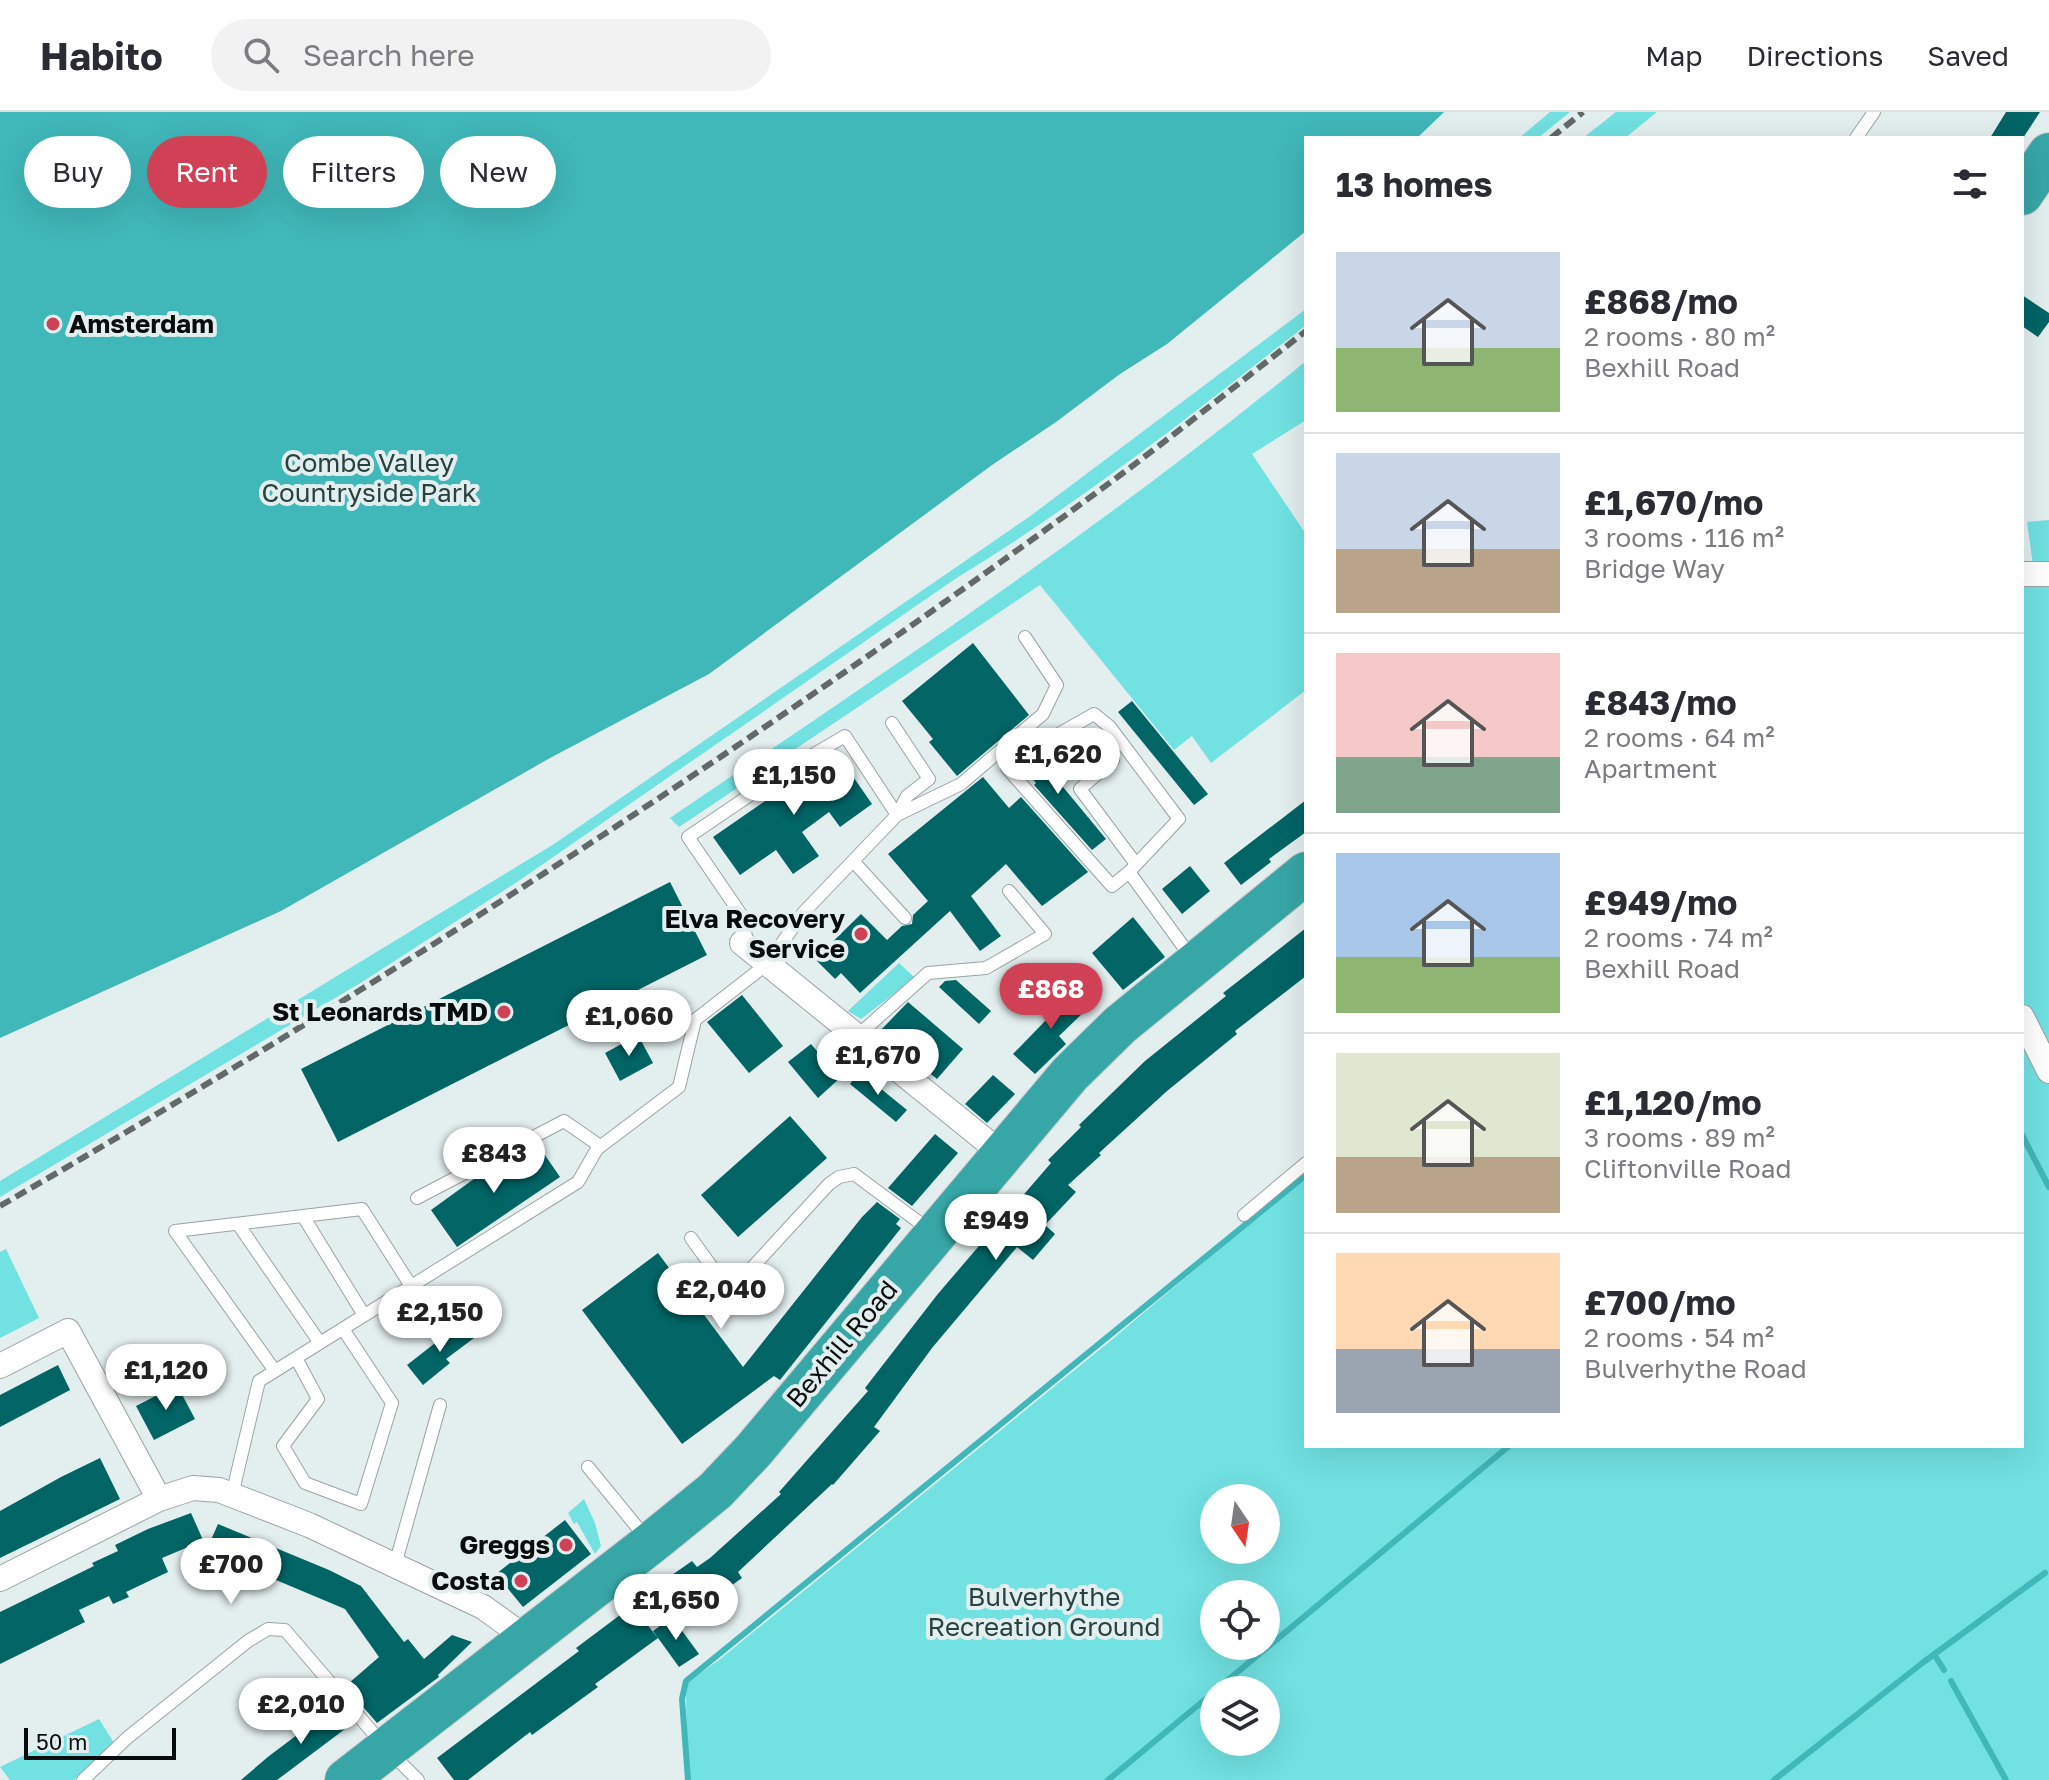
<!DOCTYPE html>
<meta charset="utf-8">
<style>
:root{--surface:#fff;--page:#f2f2f3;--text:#2b2b33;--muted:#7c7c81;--line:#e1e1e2;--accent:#d14156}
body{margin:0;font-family:"Golos Text",sans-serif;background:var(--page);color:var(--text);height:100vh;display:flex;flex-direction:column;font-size:30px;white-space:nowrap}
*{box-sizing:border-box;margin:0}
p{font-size:26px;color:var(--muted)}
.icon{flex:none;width:44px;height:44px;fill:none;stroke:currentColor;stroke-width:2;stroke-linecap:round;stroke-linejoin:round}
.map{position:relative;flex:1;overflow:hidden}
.side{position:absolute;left:1304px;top:24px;width:720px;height:1312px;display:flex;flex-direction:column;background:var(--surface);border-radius:0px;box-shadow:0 8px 32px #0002}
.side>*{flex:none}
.banner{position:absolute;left:24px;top:24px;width:760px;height:72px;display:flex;gap:16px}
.needle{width:52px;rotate:167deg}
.buttons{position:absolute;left:1200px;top:1372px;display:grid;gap:16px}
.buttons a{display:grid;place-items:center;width:80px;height:80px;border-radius:50%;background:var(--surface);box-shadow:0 8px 32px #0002;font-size:40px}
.scale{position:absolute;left:24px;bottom:20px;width:152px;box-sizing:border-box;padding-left:8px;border:4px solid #090c0c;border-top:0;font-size:22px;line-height:28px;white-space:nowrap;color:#090c0c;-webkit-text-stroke:6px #e3eeee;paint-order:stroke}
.price{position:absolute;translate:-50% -68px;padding:0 18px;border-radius:28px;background:#fff;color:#222;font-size:26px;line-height:52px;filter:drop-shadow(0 2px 4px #0008)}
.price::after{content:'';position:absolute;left:50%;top:48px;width:24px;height:18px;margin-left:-12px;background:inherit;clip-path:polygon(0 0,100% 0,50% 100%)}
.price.selected{background:var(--accent);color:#fff}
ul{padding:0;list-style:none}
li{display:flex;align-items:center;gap:24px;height:200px;padding:0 32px}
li+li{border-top:2px solid var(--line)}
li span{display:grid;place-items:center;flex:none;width:224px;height:160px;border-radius:0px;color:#555}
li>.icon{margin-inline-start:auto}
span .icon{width:96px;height:96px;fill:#fffc;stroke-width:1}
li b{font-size:34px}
h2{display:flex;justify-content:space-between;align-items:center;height:96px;padding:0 32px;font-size:34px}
.tag{padding:0 28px;border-radius:36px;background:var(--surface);box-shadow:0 8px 32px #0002;font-size:28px;line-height:72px}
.tag.selected{background:var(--accent);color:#fff}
header{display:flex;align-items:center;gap:48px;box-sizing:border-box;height:112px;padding:0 40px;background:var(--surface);border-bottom:2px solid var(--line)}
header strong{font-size:38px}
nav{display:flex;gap:44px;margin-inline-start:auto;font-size:28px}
.search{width:560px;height:72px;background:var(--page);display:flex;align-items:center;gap:20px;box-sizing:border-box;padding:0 28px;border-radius:44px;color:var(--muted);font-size:30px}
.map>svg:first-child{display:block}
</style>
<header>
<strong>Habito</strong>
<div class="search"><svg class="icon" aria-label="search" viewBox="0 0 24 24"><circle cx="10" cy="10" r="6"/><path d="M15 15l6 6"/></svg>Search here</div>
<nav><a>Map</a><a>Directions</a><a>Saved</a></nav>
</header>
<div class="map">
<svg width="2049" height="1668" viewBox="0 0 2049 1668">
<rect width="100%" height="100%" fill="#e3eeee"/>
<path fill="#71e1e2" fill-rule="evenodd" d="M 1550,0 L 1570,0 L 1538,26 L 1519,26 Z
M 1616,0 L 1657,0 L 1625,26 L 1583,26 Z
M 1306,197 L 1306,213 C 1193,302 1078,392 955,467 L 520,768 L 362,870 L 0,1085 L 0,1069 L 554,732 L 1029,405 Z
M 1306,249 L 1306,308 L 1252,342 L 1306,422 L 1306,578 L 1211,651 L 1192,624 L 1174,638 L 1040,473 L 679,715 L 670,706 C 886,559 1104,415 1306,249 Z
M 2049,408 L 2049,453 L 2033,453 L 2027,410 Z
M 2049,469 L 2049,1668 L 687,1668 L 686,1571 L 719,1548 L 1109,1230 L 1306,1064 L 1306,1334 L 2022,1334 L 2022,470 ZM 1214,1386 L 1266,1386 L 1266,1438 L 1214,1438 ZM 1214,1482 L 1266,1482 L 1266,1534 L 1214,1534 ZM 1214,1578 L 1266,1578 L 1266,1630 L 1214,1630 Z
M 899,851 L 915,866 L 861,907 L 848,899 Z
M 6,1137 L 39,1206 L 0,1226 L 0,1140 Z
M 584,1387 L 595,1411 L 601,1434 L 595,1442 L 577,1410 L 574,1412 L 568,1401 Z
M 99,1607 L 114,1631 L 74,1668 L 10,1668 L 0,1655 Z"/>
<path fill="#40b7b9" d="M 0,0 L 1444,0 L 1417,26 L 1306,26 L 1306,119 L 1167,232 L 1120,262 L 1056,310 L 992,353 L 709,562 L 550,646 L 281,799 L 0,926 Z"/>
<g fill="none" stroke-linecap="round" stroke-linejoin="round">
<path stroke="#40b7b9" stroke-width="6" d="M 2022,1023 L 2049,1075
M 1934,1542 L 1944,1558
M 1951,1569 L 2006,1668
M 1216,1578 L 1509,1334
M 688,1668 L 682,1587 L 686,1569 L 1306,1063
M 1108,1668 L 1214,1580
M 1774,1668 L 1921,1552 L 2045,1461"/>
</g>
<path fill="#016465" d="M 2006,0 L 2040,0 L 2023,26 L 1990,26 Z
M 2022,183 L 2049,201 L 2049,210 L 2038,225 L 2022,214 Z
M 973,531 L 1029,603 L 957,664 L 929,630 L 933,627 L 902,589 Z
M 1132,589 L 1208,682 L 1194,693 L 1118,600 Z
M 1025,629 L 1106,727 L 1092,738 L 1034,673 L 1036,671 L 1011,641 Z
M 836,640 L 872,692 L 840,715 L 829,700 L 802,720 L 819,744 L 793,762 L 776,738 L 740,763 L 713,725 Z
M 983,665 L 1009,696 L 1021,685 L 1088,760 L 1042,794 L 1006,752 L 971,784 L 1001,824 L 980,839 L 950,799 L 860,881 L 841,861 L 835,867 L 815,847 L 861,802 L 887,828 L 902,814 L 912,812 L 913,803 L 928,789 L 888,742 Z
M 1306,688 L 1306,720 L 1269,747 L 1271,750 L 1241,773 L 1224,751 Z
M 1190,754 L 1210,779 L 1182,802 L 1162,777 Z
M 670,770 L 707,843 L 338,1030 L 301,957 Z
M 1133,805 L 1165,845 L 1123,878 L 1092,841 Z
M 1306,816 L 1306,864 L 1235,919 L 1237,922 L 1167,979 L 1099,1041 L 1101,1043 L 1068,1073 L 1076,1080 L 1045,1113 L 1055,1122 L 1033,1148 L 1017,1135 L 932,1236 L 874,1315 L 880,1319 L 833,1373 L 832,1372 L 738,1460 L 742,1466 L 721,1481 L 718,1478 L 685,1500 L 662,1470 L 692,1449 L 697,1455 L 710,1446 L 781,1382 L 779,1380 L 868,1279 L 865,1276 L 937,1183 L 990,1121 L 994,1124 L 1022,1090 L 1019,1088 L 1051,1051 L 1048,1048 L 1081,1015 L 1079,1013 L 1145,949 L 1226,884 L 1223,881 Z
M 956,868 L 991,899 L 979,912 L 939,875 L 945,869 Z
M 1067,875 L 1088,896 L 1059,924 L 1066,932 L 1035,962 L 1013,942 L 1047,907 L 1040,900 Z
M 742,883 L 783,934 L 749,961 L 707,910 Z
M 908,890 L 963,937 L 937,967 L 879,920 Z
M 638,923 L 653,951 L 620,969 L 605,941 Z
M 811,932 L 840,966 L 818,986 L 788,950 Z
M 859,959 L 907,998 L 896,1010 L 850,972 Z
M 993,963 L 1015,982 L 987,1011 L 965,992 Z
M 790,1004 L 827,1046 L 738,1125 L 701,1083 Z
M 935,1022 L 958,1041 L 912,1094 L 888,1076 Z
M 538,1033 L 560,1065 L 457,1135 L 431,1098 L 478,1064 Z
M 877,1090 L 900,1107 L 896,1112 L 901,1116 L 780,1268 L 774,1264 L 682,1332 L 582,1198 L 658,1141 L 743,1255 L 862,1105 Z
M 462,1210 L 474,1226 L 446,1247 L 450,1251 L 423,1273 L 407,1253 Z
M 58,1253 L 70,1278 L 0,1315 L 0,1283 Z
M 177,1273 L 195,1307 L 154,1328 L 136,1294 Z
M 100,1346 L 120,1387 L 0,1446 L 0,1399 L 61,1365 Z
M 191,1401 L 207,1437 L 218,1412 L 329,1458 L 361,1474 L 404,1530 L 408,1527 L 424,1547 L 452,1523 L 472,1530 L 438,1563 L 439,1565 L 377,1611 L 351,1581 L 355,1579 L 349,1571 L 379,1545 L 345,1497 L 193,1433 L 162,1446 L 168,1460 L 126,1480 L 129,1485 L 113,1492 L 109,1484 L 79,1498 L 85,1510 L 0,1552 L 0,1500 L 94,1454 L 92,1451 L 118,1439 L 115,1433 L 148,1417 Z
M 565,1408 L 591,1442 L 523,1495 L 496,1462 Z
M 632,1494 L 658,1526 L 595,1572 L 598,1575 L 532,1623 L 530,1620 L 468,1668 L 454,1668 L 437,1646 L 579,1539 L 576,1536 Z
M 672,1505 L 699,1542 L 679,1555 L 653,1519 Z
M 337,1593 L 353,1611 L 277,1668 L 241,1668 L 269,1644 Z"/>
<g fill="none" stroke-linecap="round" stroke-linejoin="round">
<g stroke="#99a3a3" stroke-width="14">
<path id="lane" d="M 1856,26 L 1874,0
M 892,611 L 929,667 L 907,684 L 897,703
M 1057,623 L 1094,602 L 1110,615 L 1179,707 L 1129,760
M 1113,648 L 1080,677 L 1136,752
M 1007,656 L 1112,774 L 1129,760 L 1191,845
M 897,703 L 961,672 L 1043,602 L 1057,573 L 1025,525
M 853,749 L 905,806
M 748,835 L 742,804 L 688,725 L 756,679
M 856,925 L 928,861 L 986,856 L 1045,822 L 1009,779
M 417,1086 L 564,1009 L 600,1034
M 1244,1103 L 1306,1051
M 303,1104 L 364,1203
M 238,1112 L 320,1231
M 691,1126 L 724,1172 L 739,1170 L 829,1072 L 839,1065 L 854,1062 L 932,1120
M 296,1246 L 318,1287 L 283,1334 L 305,1371 L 361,1392 L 392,1291 L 343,1217
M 275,1259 L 175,1119 L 362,1097 L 411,1174
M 588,1355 L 646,1426
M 232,1383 L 259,1269 L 578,1070 L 597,1037 L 679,975 L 695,908 L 767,852 L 804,800 L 897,703 L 845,624 L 801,650
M 395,1453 L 440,1293
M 83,1668 L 127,1626 L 248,1529 L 268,1517 L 285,1518 L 386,1636 L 418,1668"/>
</g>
<g stroke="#99a3a3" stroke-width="26">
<path id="street" d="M 2022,462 L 2049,462
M 742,831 L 1001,1041
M 2022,905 L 2049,959
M 0,1254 L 68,1219 L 159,1387
M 0,1467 L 159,1387 L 193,1376 L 219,1378 L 309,1413 L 483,1495 L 529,1528"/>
</g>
<g stroke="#c9caca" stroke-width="44">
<path id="highway" d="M 2022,82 L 2049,42
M 346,1668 L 651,1431 L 715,1379 L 753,1339 L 1070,962 L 1120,913 L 1306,761"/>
</g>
<use href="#lane" stroke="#fff" stroke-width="12"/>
<use href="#street" stroke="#fff" stroke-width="24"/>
<use href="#highway" stroke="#37a6a7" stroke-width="42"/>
<path stroke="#636969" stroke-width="6" stroke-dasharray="12 6" stroke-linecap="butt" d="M 1551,26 L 1583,0
M 0,1094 C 386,871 760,629 1119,364 C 1182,317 1244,267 1306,219"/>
</g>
<g fill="#d14156" stroke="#e3eeee" stroke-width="3">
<circle cx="53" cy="212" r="8"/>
<circle cx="861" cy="822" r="8"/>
<circle cx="504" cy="900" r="8"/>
<circle cx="566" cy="1433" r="8"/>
<circle cx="521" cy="1469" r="8"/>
</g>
<g text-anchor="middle" stroke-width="8" stroke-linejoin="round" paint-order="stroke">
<g font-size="26" font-weight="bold" fill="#090c0c" stroke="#e3eeee" text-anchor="end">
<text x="69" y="221" text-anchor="start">Amsterdam</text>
<text x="845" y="816">Elva Recovery<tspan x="845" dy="30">Service</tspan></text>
<text x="488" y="909">St Leonards TMD</text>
<text x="550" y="1442">Greggs</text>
<text x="505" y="1478">Costa</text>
</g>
<g font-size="26" fill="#284242" stroke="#e3eeee">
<text x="369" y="360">Combe Valley<tspan x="369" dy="30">Countryside Park</tspan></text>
<text x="1044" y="1494">Bulverhythe<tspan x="1044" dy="30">Recreation Ground</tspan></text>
</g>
<g font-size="26" fill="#090c0c" stroke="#e3eeee">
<text transform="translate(842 1232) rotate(-50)" y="9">Bexhill Road</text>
</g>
</g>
</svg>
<div class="buttons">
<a><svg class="needle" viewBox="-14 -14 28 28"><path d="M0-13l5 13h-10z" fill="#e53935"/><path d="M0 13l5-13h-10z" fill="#7c7c81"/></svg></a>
<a><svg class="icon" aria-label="locate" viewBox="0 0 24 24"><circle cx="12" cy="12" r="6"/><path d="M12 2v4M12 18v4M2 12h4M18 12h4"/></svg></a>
<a><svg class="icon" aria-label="layers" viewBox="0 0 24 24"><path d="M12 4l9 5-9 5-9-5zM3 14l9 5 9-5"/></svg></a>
</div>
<div class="scale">50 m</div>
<b class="price" style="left:1058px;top:684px">£1,620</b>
<b class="price" style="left:794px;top:705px">£1,150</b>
<b class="price selected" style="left:1051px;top:919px">£868</b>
<b class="price" style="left:629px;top:946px">£1,060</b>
<b class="price" style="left:878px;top:985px">£1,670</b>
<b class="price" style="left:494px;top:1083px">£843</b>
<b class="price" style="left:996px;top:1150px">£949</b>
<b class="price" style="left:721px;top:1219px">£2,040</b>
<b class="price" style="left:440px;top:1242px">£2,150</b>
<b class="price" style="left:166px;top:1300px">£1,120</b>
<b class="price" style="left:231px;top:1494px">£700</b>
<b class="price" style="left:676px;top:1530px">£1,650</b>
<b class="price" style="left:301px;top:1634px">£2,010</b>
<div class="banner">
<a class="tag">Buy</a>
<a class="tag selected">Rent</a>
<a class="tag">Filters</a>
<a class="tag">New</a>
</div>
<section class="side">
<h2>13 homes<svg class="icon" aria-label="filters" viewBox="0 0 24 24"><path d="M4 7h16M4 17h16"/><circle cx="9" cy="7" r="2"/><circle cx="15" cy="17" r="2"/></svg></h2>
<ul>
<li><span style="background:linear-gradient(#c9d6e8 60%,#8fb573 0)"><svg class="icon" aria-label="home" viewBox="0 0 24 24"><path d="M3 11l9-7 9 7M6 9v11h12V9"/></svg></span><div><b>£868/mo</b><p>2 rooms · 80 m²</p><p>Bexhill Road</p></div></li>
<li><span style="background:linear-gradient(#c9d6e8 60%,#b9a48a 0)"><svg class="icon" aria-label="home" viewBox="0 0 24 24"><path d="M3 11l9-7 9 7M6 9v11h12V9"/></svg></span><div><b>£1,670/mo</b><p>3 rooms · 116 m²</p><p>Bridge Way</p></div></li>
<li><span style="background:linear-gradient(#f6c9c9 65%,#7fa58c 0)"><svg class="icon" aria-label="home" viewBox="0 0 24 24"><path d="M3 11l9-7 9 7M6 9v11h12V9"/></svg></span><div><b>£843/mo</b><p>2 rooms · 64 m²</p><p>Apartment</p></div></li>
<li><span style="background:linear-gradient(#a9c7e8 65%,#8fb573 0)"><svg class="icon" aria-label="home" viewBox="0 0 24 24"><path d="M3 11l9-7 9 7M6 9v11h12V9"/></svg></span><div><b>£949/mo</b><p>2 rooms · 74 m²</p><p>Bexhill Road</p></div></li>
<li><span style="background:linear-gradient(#dfe7d0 65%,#b9a48a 0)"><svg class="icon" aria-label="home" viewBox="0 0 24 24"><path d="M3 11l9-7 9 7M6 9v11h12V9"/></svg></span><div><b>£1,120/mo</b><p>3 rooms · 89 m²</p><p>Cliftonville Road</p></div></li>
<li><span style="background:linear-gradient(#ffd9b3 60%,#9aa5b1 0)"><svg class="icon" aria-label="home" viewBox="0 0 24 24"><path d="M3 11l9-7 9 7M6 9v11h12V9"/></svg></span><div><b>£700/mo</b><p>2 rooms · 54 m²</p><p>Bulverhythe Road</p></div></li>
</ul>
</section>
</div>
